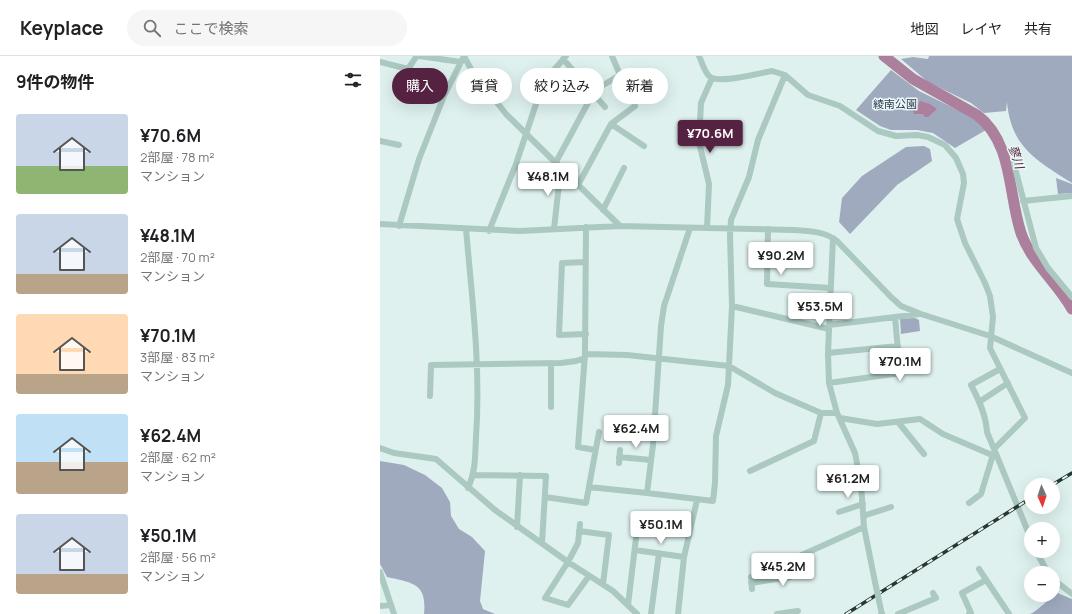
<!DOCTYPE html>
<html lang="ja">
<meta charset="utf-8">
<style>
:root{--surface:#fff;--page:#f6f6f6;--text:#202124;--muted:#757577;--line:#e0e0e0;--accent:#552242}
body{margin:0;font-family:Manrope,"Noto Sans JP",sans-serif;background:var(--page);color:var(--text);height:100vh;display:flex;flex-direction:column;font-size:15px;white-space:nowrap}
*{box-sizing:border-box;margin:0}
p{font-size:13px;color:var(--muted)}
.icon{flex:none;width:22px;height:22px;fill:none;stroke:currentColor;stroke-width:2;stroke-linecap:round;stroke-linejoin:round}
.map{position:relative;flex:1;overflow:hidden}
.side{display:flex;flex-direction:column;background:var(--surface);width:380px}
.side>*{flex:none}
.top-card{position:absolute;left:12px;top:12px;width:380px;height:36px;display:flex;gap:8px}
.needle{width:26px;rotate:177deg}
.controls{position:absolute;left:644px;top:422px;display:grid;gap:8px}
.controls a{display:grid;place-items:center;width:36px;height:36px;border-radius:50%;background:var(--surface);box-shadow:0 4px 16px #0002;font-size:20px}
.price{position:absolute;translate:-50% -34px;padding:0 9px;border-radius:4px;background:#fff;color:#222;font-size:13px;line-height:26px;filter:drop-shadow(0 1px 2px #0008)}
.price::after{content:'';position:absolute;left:50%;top:24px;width:12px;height:9px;margin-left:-6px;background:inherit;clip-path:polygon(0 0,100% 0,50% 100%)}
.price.selected{background:var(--accent);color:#fff}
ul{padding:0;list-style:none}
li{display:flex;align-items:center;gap:12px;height:100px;padding:0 16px}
li span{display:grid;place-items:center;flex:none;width:112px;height:80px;border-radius:4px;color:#555}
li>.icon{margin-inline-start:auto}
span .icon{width:48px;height:48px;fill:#fffc;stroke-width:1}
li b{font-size:17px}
h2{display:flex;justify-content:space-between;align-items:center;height:48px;padding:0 16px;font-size:17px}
.pill{padding:0 14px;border-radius:18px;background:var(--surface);box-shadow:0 4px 16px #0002;font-size:14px;line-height:36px}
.pill.selected{background:var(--accent);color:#fff}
header{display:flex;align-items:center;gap:24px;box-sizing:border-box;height:56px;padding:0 20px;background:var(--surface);border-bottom:1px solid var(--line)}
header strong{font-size:19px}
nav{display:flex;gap:22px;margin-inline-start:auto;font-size:14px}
.search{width:280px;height:36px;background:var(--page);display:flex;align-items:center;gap:10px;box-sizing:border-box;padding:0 14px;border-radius:22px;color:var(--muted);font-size:15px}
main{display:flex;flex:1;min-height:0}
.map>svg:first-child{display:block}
</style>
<header>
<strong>Keyplace</strong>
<div class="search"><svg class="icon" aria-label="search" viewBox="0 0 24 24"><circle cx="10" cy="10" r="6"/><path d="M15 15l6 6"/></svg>ここで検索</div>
<nav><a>地図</a><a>レイヤ</a><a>共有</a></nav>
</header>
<main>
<section class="side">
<h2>9件の物件<svg class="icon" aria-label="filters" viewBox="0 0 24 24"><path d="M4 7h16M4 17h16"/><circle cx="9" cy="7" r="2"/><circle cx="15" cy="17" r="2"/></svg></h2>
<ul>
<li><span style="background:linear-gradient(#c9d6e8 65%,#8fb573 0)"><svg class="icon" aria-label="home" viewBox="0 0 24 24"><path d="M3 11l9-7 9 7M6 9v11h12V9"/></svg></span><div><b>¥70.6M</b><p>2部屋 · 78 m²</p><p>マンション</p></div></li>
<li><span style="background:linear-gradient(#c9d6e8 75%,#b9a48a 0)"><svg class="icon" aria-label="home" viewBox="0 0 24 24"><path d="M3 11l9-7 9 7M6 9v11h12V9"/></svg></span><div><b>¥48.1M</b><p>2部屋 · 70 m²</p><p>マンション</p></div></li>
<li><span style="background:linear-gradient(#ffd9b3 75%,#b9a48a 0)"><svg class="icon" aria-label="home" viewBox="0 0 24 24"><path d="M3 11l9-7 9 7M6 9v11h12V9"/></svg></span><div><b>¥70.1M</b><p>3部屋 · 83 m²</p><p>マンション</p></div></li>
<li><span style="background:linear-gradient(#bfe0f5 60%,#b9a48a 0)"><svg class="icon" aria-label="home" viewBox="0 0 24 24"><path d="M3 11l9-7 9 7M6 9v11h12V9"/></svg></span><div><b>¥62.4M</b><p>2部屋 · 62 m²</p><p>マンション</p></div></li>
<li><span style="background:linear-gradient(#c9d6e8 75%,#b9a48a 0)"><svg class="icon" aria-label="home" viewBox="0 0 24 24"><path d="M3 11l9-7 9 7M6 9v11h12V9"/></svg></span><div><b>¥50.1M</b><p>2部屋 · 56 m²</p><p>マンション</p></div></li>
</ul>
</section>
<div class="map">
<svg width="692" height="558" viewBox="0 0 692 558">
<rect width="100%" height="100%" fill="#def1ee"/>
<path fill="#9faabf" d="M 549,0 L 692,0 L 692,127 C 658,105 631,92 627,46 L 626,55 L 604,57 L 591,47 L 548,26 L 521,3 L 533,1 L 548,3 Z
M 511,14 L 539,35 L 596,63 L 606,74 L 575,92 L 553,77 L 537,74 L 511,74 L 500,70 L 476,54 Z
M 544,90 L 550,93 L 552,105 L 517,129 L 470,178 L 459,166 L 462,142 L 482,120 L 526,91 Z
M 676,122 L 692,128 L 692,137 L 678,138 Z
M 535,262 L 539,264 L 540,275 L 521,278 L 520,263 Z
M 0,405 L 24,409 L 45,419 L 62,432 L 70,446 L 71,460 L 79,473 L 92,481 L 105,495 L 100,545 L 103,553 L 115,558 L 44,558 C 47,527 33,527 7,521 L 0,508 Z
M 675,536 L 692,543 L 692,558 L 650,558 C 656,556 672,541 675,536 Z"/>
<path fill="#ac7f9c" d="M 540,45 L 550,48 L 557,53 L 548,61 L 545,61 L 543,58 L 534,58 L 532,51 L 533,49 L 537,51 Z"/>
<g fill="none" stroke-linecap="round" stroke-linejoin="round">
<path stroke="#ac7f9c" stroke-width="11" d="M 504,0 L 533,23 L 597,59 C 633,86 628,138 641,177 C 651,206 677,226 692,253"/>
<path stroke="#abc8c1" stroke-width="6" d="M 39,0 L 81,6
M 84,0 L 92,15 L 126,58 L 240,170
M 319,0 C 322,6 324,15 329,20 C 338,29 379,17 392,15 L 405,19 L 428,39 L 460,50 L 498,75 L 516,80 L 537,79 L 548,81 L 565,89 L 576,102 L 583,118 L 584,127 L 577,163 L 585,187 L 605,227 L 610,240 L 613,261 L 610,292 L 645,362 L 615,392 L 601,438 L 589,447
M 183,3 L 225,51
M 0,6 L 28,13 L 36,1 L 39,0
M 231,68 L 264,90
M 0,85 L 19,89
M 176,106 L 215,34 L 240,19 L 232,0
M 634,108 L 656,192 L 668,212 L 692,241
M 198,129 L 231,68 L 255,50
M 643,145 L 692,140
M 223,154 L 244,112
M 0,168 L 140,175 L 240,170 L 413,174 C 428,175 445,175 457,185 L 511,241 L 521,250 L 541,258 L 610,280 L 692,317
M 19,170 L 39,103 L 64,40 L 84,0
M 206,171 L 205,298 L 198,391 L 215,394
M 310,172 L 284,250 L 281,270 L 273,389 L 267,437 L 333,445 L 335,427 L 336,380 L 348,329 L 352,250 L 350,179 L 351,164 L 369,121 L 378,84 L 405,19
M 327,172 L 329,128 L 319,86 L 321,47 L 332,22
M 86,173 C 92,242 101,312 96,381 C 95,399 96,415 88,432
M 174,173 L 181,110
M 388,173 L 387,228 L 451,232
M 109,175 L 136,108 L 161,33 L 168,21 L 186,0
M 453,182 L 448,297 L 449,327 L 457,357 L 475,397 L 481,428 L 484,471 L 495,526
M 352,250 L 449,273
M 449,269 L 540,258
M 206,278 L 179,279 L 182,207 L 206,206
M 448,297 L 518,290
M 205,298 L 247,299 L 349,310 L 395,337 L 441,357 L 457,357
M 171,307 L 171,351
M 620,313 L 591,329 C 599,344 606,359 607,376 L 651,483
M 449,327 L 520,317 L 515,261
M 50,340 L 51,309 L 181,307 L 196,305 L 205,302
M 599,346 L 628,327
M 460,362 L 497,368 L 540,363 L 563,378 L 612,399
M 518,366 L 544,398
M 0,392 L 14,397 L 56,403 L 115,454 L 188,506 L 233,535 L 257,558
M 239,401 L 271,404
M 239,407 L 240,394
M 370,415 L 434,385 L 441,357
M 94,419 L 166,420 L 162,487
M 209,431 L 267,437
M 165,441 L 206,447 L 219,376
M 459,456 L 483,448
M 483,460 L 511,451
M 200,468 L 198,487 L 188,506 L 165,542 L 188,549 L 209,520
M 137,471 L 140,419
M 199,475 L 229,479 L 223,528
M 255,494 L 304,501
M 656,495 L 668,517
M 599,513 L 629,558
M 0,516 L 14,558
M 371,521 L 372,533
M 673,523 L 692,538
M 371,527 L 410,521 L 407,504 L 413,503 L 484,471
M 248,549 L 256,482
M 0,550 L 11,549
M 271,558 L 279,497
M 298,558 L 304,501 L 317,444
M 397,558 L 418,555
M 501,558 L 502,557
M 518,558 L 556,542 L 553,537
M 589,558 L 591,557 L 582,537 L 606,524"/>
<g stroke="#2a3732" stroke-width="3.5">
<path id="rail" d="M 672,429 L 692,417
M 466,558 L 651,442"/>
</g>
<use href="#rail" stroke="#ebf9f7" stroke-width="2" stroke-dasharray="6" stroke-linecap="butt"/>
<path stroke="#abc8c1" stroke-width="6" d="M 495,526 L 501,554"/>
</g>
<g text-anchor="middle" stroke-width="3" stroke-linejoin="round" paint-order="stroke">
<g font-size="11" fill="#2f3b53" stroke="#ebf9f7">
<text x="515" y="52">綾南公園</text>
</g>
<g font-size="12" font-style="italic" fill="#552242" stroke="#ebf9f7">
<text transform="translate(636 101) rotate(72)" y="4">蓼川</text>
</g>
</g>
</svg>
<div class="controls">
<a><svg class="needle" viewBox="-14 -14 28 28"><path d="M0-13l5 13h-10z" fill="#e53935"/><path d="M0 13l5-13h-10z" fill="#757577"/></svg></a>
<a>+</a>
<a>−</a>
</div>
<b class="price selected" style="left:330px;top:98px">¥70.6M</b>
<b class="price" style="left:168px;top:141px">¥48.1M</b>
<b class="price" style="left:401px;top:220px">¥90.2M</b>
<b class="price" style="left:440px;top:271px">¥53.5M</b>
<b class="price" style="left:520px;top:326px">¥70.1M</b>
<b class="price" style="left:256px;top:393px">¥62.4M</b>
<b class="price" style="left:468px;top:443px">¥61.2M</b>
<b class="price" style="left:281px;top:489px">¥50.1M</b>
<b class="price" style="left:403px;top:531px">¥45.2M</b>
<div class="top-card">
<a class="pill selected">購入</a>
<a class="pill">賃貸</a>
<a class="pill">絞り込み</a>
<a class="pill">新着</a>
</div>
</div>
</main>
